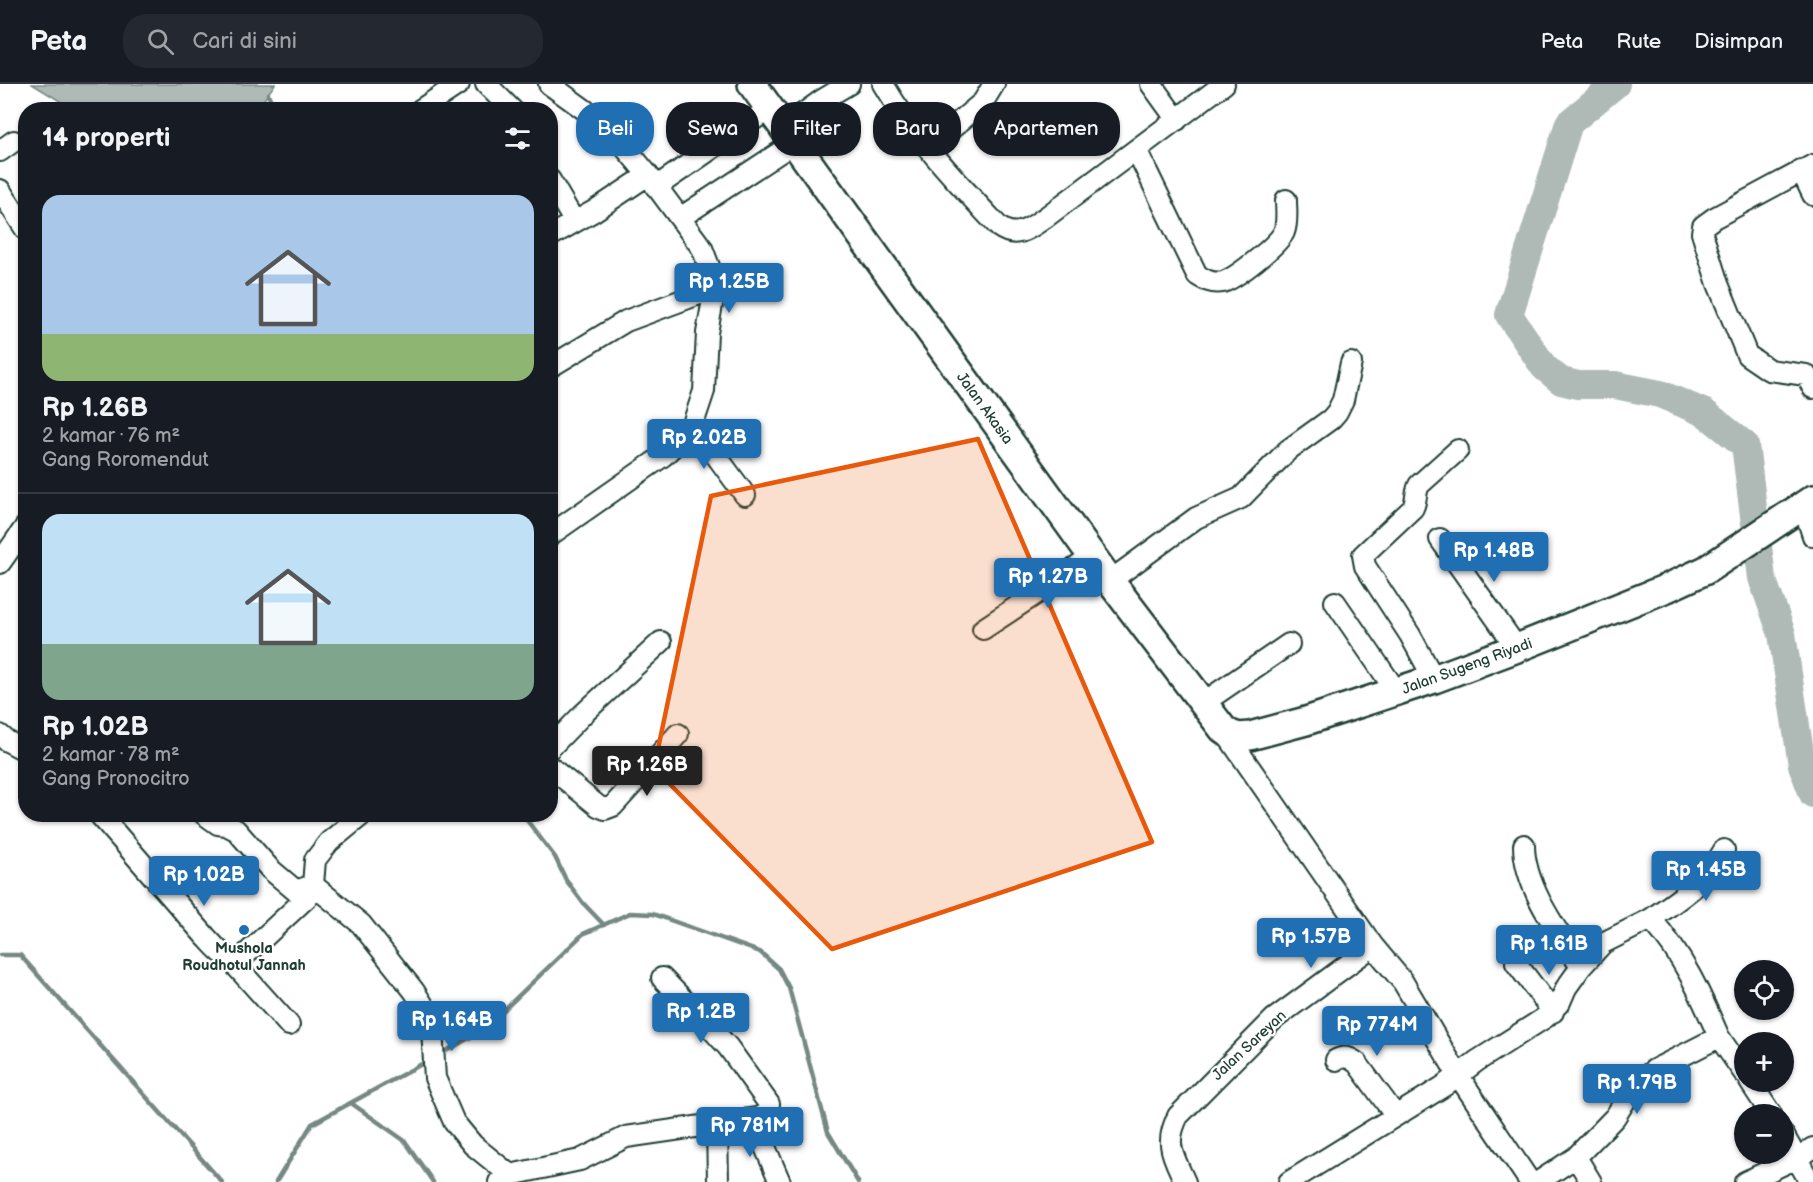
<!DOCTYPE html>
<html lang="id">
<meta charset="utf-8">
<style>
:root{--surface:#171b24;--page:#242831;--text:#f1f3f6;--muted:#9ea1a6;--line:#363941;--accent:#1f6fb2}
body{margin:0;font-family:"Balsamiq Sans",sans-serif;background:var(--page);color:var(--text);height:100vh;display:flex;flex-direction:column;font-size:22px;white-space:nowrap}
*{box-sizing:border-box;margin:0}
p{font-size:20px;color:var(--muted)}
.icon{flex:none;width:33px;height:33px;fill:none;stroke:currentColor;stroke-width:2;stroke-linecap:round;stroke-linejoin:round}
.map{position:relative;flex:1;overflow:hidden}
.panel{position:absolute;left:18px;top:18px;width:540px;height:720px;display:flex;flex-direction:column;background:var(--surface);border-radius:24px;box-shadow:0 2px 4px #0004}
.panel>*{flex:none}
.banner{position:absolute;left:576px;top:18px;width:570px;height:54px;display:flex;gap:12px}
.buttons{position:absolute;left:1734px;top:876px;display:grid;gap:12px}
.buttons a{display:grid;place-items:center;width:60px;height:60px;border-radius:50%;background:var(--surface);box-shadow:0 2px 4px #0004;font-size:30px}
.price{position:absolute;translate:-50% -51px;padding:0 14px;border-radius:6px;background:var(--accent);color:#fff;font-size:20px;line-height:39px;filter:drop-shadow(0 2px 3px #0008)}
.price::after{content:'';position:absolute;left:50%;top:36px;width:18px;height:14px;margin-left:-9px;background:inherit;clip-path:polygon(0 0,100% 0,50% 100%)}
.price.active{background:#222;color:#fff}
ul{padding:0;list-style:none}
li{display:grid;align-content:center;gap:12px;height:318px;padding:0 24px}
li+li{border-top:2px solid var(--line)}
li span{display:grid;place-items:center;height:186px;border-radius:18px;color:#555}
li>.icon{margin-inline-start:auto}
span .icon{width:108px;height:108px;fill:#fffc;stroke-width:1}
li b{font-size:26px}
h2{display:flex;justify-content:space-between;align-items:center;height:72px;padding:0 24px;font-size:26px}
.tag{padding:0 21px;border-radius:24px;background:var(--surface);box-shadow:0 2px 4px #0004;font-size:21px;line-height:54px}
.tag.active{background:var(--accent);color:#fff}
header{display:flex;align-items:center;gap:36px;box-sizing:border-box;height:84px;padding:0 30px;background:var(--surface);border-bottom:2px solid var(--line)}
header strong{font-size:28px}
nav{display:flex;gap:33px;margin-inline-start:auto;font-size:21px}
.search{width:420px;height:54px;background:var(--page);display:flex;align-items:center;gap:15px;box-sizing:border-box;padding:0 21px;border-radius:24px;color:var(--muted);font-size:22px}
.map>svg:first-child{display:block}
</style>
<header>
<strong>Peta</strong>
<div class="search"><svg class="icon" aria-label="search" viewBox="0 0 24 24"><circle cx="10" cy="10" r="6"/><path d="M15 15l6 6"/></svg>Cari di sini</div>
<nav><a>Peta</a><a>Rute</a><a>Disimpan</a></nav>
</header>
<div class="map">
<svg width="1813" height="1098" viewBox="0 0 1813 1098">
<rect width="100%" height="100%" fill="#fff"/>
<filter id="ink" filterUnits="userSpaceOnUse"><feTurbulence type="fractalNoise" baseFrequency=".0167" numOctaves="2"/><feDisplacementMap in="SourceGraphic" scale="12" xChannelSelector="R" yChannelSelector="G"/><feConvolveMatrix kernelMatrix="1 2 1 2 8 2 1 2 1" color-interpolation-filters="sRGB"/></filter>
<g filter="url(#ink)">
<path fill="#afbab7" stroke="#758883" stroke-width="1.5" d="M 32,0 L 275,0 L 258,24 L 259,25 L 73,25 Z"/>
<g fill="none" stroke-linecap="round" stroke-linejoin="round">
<path stroke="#758883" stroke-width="4.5" d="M 268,10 L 275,26
M 522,730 L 555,773 L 566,796 L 583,819 L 604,841
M 0,871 L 20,871 L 222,1098
M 439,971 L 483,946 L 583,850 L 630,829 L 653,830 L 760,868 L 779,885 L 789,904 L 828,1048 L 858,1098
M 351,1019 L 405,1057 L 433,1098
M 276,1098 L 312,1040 L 429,976"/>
<path stroke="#afbab7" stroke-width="28" d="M 1616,0 L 1569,39 L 1509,231 L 1544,283 L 1561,297 L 1578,301 L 1615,301 L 1660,310 L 1705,329 L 1745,361 L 1762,494 L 1782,550 L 1802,681 L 1813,710"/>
<g stroke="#1f3d34" stroke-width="24">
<path id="street" d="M 486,0 L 512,26
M 549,0 L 607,42 L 648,91 L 702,164 L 712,190 L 715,204 L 707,249 L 704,307 L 693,340 L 682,354 L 663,372 L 550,451
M 883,0 C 914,53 957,98 999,143 C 1017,156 1030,144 1046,133 L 1224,0
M 1151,0 L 1177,36
M 420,26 L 459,0
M 783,44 L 822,16 L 849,0
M 928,64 L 983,18 L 994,0
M 0,67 L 14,57
M 1137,67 L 1197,191 C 1205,196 1212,200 1223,198 C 1236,194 1278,161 1284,148 C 1288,138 1286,126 1286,116
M 1813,81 L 1714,134 L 1703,142 L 1702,149 L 1718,200 L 1747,271 L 1769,286 L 1806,291 L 1813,304
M 1801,86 L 1813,111
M 550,96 L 574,137
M 656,103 L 769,25
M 0,106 L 26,146
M 680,134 L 794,59
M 550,152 L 594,127 L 648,91
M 550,283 L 626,237 L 715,204
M 693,340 L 745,411
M 1803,421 L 1813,452
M 1440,455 L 1517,564
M 0,479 L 26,442
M 1110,497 L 1196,434 L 1241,414 L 1288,366 L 1331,335 L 1337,328 L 1343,316 L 1351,279
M 1335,518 L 1396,607
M 983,545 L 1092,473
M 1434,595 L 1410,551 L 1365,482 L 1363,471 L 1413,424 C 1417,416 1415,409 1419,401 L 1458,366
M 1203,619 L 1289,560
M 0,651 L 7,657 L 26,667
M 550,664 L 583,630 L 661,558
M 550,683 L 598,722 L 605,725 L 613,722 L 678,650
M 99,730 L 206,853 C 216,863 227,880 243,873 L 317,804
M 204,730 L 218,740 L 226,741 L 236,746 L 270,785 L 296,807 L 313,801
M 363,730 L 329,758 L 315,776 L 313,801 L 361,840 L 414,907 L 425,924 L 432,945 L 435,994 L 454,1038 L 473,1061 L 510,1091
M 1651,835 C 1681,813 1705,800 1724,766
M 1373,862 L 1403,898 L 1458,991 L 1530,1098
M 232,875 L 236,882 L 289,941
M 1516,879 L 1553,928
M 1581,883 L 1603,859 L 1651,835 C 1684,873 1699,907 1719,953
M 1336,976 C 1345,971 1350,974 1357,979 L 1395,1031
M 1750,998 L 1771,1030
M 753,1035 L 780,1098
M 717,1040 L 718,1098
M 1784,1052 L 1810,1098
M 1576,1073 L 1591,1098
M 499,1098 L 510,1091 L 580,1076 L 626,1053 L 757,1034 L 767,1030 L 769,1020 L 728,963 L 709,942 L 662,894
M 1185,1098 C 1173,1071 1164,1060 1178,1032 L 1274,935 L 1373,862 L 1223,645
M 1289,1098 L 1444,1002 L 1477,977 L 1546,933 L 1560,918 L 1566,904 L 1581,883 C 1559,849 1524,803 1524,761
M 1538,1098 L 1576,1073 L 1615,1033 L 1635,1001 L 1654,986 L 1719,953 L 1744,989
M 1745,1098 L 1797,1074 L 1813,1064"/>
</g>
<g stroke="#1f3d34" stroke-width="32">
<path id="secondary" d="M 752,0 L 1110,497 L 1223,645 L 1230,650 L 1239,653 L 1250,652 L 1306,637 L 1434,595 L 1517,564 L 1667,504 L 1706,486 L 1813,415"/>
</g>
<use href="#street" stroke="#fff" stroke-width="20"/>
<use href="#secondary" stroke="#fff" stroke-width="27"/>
</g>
</g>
<path fill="#e8590c" fill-opacity="0.2" stroke="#e8590c" stroke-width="4.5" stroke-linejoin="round" d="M 978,355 L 1152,758 L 832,865 L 654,684 L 711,412 Z"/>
<circle fill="#1f6fb2" stroke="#fff" stroke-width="2" cx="244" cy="846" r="6"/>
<g text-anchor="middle" stroke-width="4.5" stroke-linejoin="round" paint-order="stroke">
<g font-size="15" fill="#1f3d34" stroke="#fff">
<text transform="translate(985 324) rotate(54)" y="5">Jalan Akasia</text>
<text transform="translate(1467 582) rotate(-20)" y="5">Jalan Sugeng Riyadi</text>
<text transform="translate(1249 961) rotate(-43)" y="5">Jalan Sareyan</text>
</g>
<g font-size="15" font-weight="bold" fill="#1f3d34" stroke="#fff">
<text x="244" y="869">Mushola<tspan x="244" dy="17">Roudhotul Jannah</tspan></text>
</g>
</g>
</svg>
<div class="buttons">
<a><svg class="icon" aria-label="locate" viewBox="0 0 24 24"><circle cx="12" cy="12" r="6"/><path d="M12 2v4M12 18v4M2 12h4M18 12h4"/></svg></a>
<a>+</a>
<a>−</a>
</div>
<b class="price" style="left:729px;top:230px">Rp 1.25B</b>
<b class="price" style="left:704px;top:386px">Rp 2.02B</b>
<b class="price" style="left:1494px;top:499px">Rp 1.48B</b>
<b class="price" style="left:1048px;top:525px">Rp 1.27B</b>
<b class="price active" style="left:647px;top:713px">Rp 1.26B</b>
<b class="price" style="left:1706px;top:818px">Rp 1.45B</b>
<b class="price" style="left:204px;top:823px">Rp 1.02B</b>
<b class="price" style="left:1311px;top:885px">Rp 1.57B</b>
<b class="price" style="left:1549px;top:892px">Rp 1.61B</b>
<b class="price" style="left:701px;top:960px">Rp 1.2B</b>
<b class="price" style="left:452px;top:968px">Rp 1.64B</b>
<b class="price" style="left:1377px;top:973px">Rp 774M</b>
<b class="price" style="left:1637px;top:1031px">Rp 1.79B</b>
<b class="price" style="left:750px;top:1074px">Rp 781M</b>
<div class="banner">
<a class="tag active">Beli</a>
<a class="tag">Sewa</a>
<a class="tag">Filter</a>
<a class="tag">Baru</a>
<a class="tag">Apartemen</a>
</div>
<section class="panel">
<h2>14 properti<svg class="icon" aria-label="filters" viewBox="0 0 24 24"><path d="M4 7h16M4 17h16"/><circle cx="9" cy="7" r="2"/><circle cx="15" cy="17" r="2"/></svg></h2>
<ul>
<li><span style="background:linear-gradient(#a9c7e8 75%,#8fb573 0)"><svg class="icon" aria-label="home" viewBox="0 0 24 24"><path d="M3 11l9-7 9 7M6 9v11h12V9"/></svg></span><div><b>Rp 1.26B</b><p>2 kamar · 76 m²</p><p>Gang Roromendut</p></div></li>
<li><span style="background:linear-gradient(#bfe0f5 70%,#7fa58c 0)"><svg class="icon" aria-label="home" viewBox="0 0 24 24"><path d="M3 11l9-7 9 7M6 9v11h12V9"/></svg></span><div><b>Rp 1.02B</b><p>2 kamar · 78 m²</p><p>Gang Pronocitro</p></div></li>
</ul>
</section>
</div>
